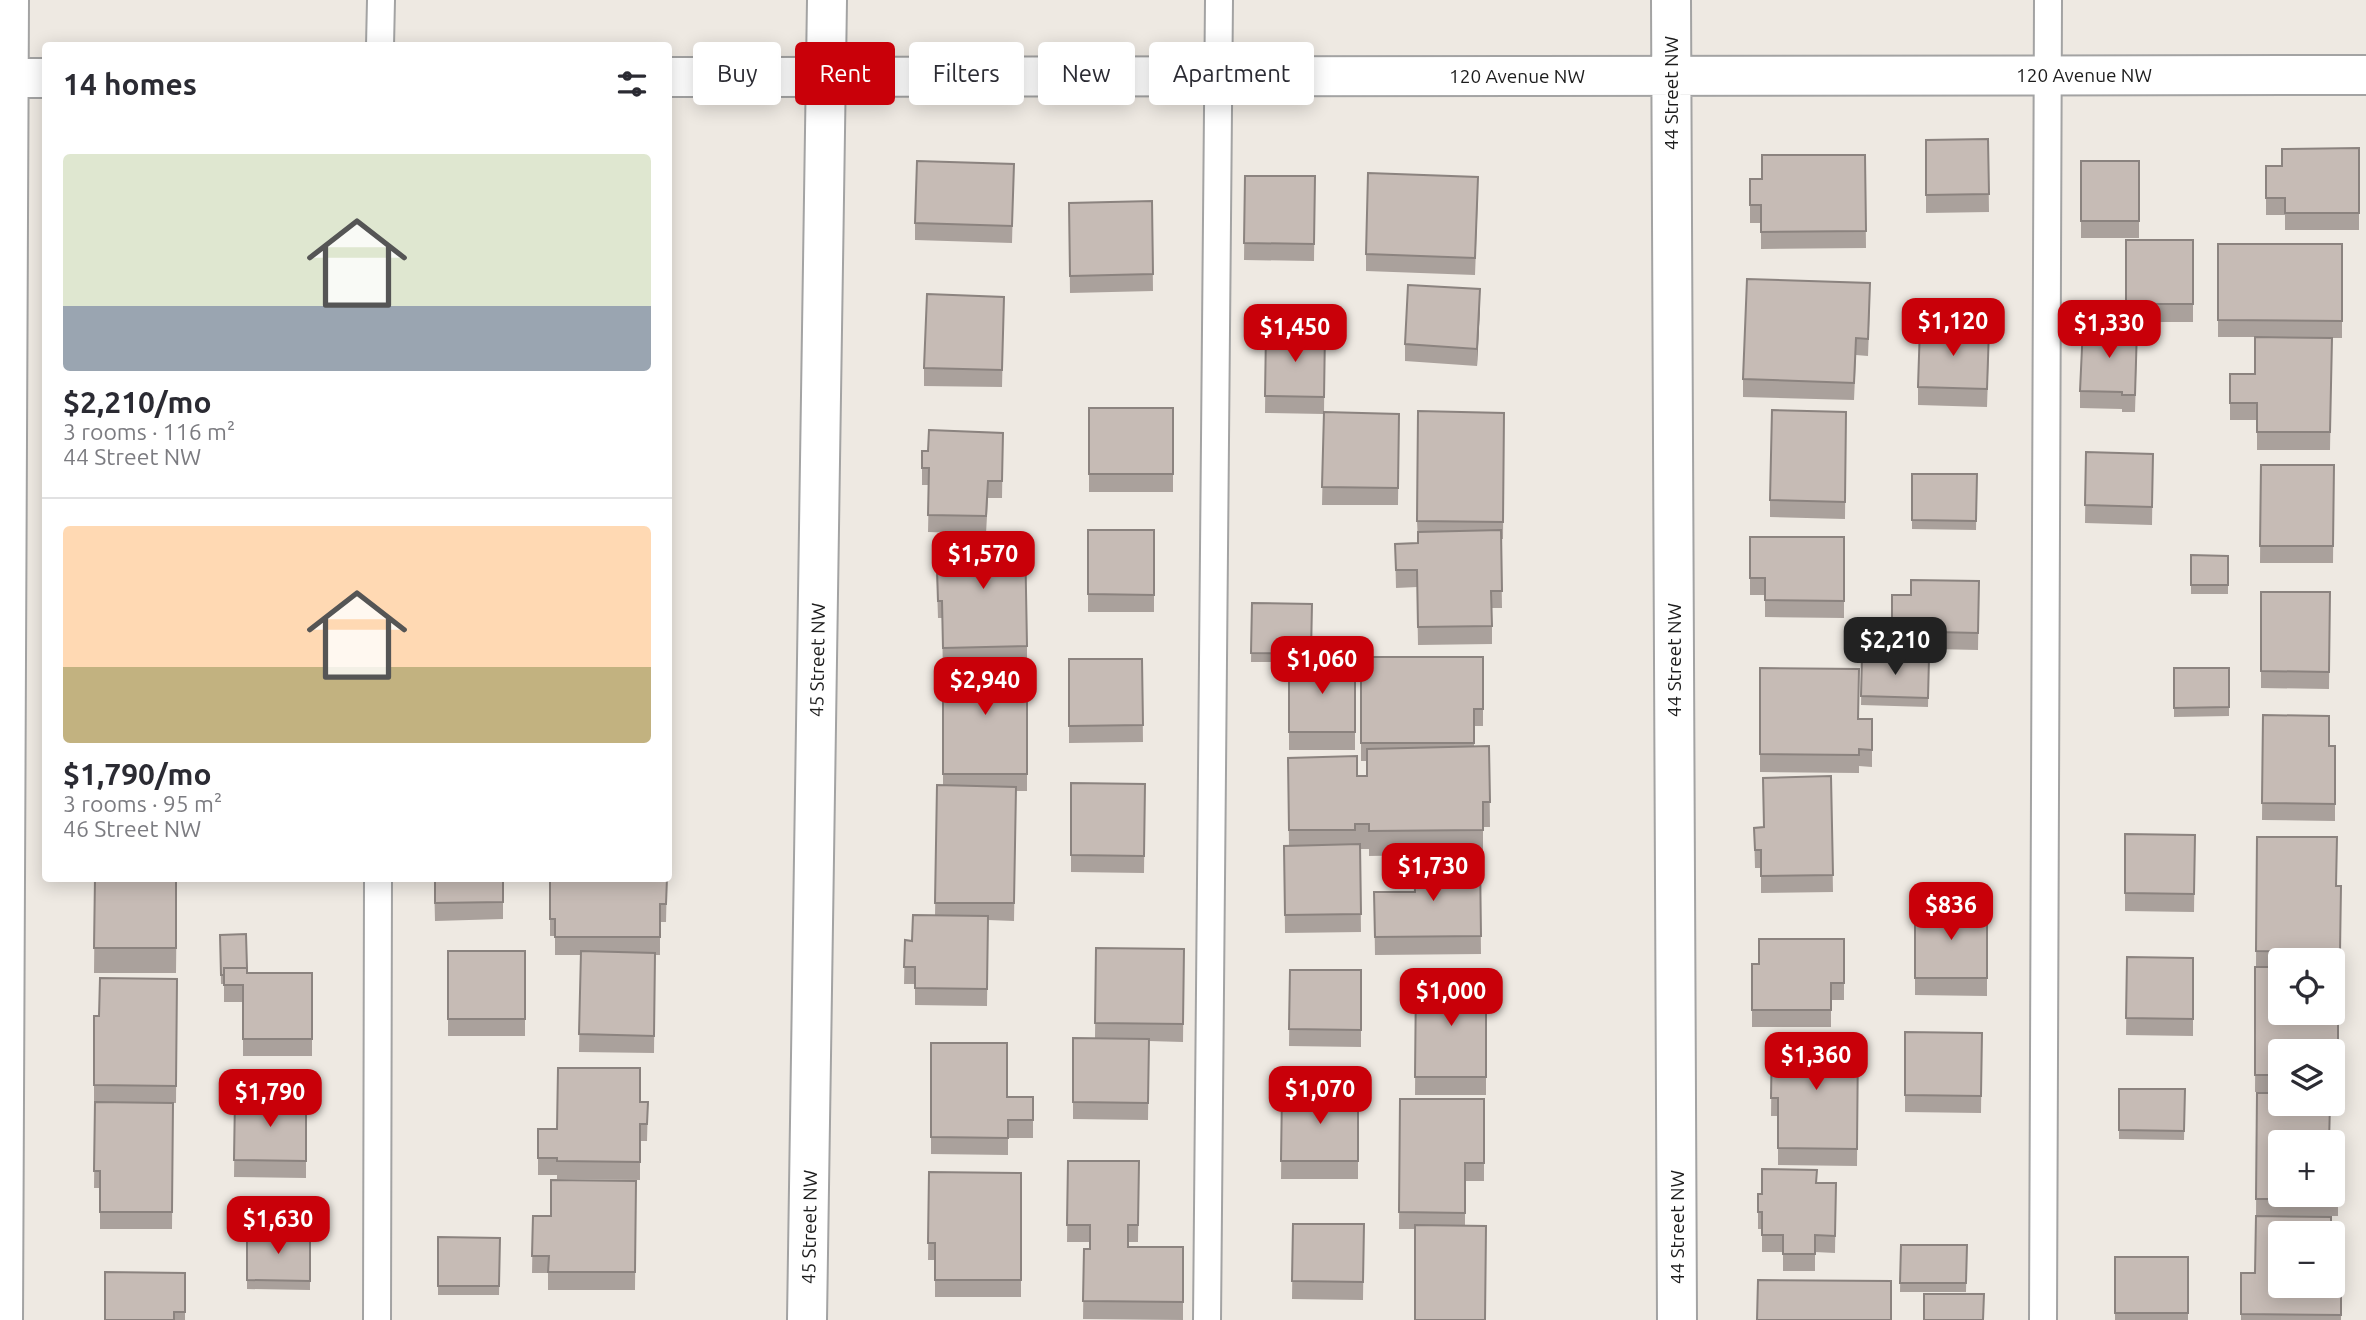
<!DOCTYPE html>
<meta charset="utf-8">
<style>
:root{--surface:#fff;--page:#f2f2f3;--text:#2b2b33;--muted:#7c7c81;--line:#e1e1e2;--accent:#c90009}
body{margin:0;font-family:Ubuntu,sans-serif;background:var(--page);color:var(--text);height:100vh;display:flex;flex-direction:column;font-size:26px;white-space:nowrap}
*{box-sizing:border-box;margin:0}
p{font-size:23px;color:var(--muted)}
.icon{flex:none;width:38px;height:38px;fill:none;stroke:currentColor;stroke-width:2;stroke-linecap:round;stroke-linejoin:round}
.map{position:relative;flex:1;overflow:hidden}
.panel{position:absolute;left:42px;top:42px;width:630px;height:840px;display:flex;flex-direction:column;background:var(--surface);border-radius:7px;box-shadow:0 4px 18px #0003}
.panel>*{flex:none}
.hud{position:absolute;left:693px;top:42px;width:665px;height:63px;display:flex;gap:14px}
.fabs{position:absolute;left:2268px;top:948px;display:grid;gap:14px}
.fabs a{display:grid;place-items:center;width:77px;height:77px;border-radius:7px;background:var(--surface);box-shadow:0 4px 18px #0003;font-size:35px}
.price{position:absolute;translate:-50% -60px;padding:0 16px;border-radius:14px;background:var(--accent);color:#fff;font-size:23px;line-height:46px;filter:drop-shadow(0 2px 4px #0008)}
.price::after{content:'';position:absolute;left:50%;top:42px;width:21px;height:16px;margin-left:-10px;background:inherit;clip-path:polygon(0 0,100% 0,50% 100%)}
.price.selected{background:#222;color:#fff}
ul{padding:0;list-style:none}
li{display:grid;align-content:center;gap:14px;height:371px;padding:0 21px}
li+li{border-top:2px solid var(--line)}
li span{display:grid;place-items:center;height:217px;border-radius:7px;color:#555}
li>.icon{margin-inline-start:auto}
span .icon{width:126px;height:126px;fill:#fffc;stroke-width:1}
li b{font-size:30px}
h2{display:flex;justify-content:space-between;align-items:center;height:84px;padding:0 21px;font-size:30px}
.pill{padding:0 24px;border-radius:7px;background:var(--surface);box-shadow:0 4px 18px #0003;font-size:24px;line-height:63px}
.pill.selected{background:var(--accent);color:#fff}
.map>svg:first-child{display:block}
</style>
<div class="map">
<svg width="2366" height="1320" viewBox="0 0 2366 1320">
<rect width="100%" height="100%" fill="#eee9e2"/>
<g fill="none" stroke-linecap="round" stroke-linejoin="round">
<g stroke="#a3a3a3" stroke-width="30">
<path id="service" d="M 380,46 L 381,0
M 377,1320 L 378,878
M 1207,1320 L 1219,0
M 2043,1320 L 2048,0"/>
</g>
<g stroke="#a3a3a3" stroke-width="42">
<path id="minor" d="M 1671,0 L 1677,1320
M 668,77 L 2366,75
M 0,78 L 46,78
M 3,1320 L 9,0
M 807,1320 L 827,0"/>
</g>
<use href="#service" stroke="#fff" stroke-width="26"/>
<use href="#minor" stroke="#fff" stroke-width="38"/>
</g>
<path fill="#aaa19c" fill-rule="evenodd" d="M 1988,139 L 1989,212 L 1926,213 L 1926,140 Z
M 2359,148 L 2359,230 L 2285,230 L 2285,215 L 2266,215 L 2266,166 L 2282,166 Z
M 1865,155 L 1866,248 L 1761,249 L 1761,223 L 1750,223 L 1750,179 L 1762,179 Z
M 2081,161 L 2139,161 L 2139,238 L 2081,238 Z
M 1014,164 L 1012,243 L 915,240 L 915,223 Z
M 1245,176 L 1315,176 L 1314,261 L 1244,260 Z
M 1478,194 L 1475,275 L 1366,271 L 1366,254 Z
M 1152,201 L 1153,291 L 1070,293 L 1069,203 Z
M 2126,240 L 2193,240 L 2193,322 L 2126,322 Z
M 2218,244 L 2342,244 L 2342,338 L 2301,338 L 2332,338 L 2330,450 L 2257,450 L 2257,420 L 2230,420 L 2230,374 L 2255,374 L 2255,337 L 2218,337 Z
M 1004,297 L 1002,387 L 924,386 L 924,368 Z
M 1870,300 L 1868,356 L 1856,355 L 1854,400 L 1743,397 L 1743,379 Z
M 1480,306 L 1477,366 L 1405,361 L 1405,344 Z
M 1266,331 L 1325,331 L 1324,412 L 1399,414 L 1398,505 L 1322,505 L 1324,414 L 1265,413 Z
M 2137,345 L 2135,412 L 2122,412 L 2122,409 L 2080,408 L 2080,391 Z
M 1989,346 L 1987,407 L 1918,405 L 1918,387 Z
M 1089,408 L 1173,408 L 1173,492 L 1089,492 Z
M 1846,412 L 1845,519 L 1770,517 L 1770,500 Z
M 1504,413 L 1503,539 L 1501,539 L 1502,608 L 1492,608 L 1492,644 L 1418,645 L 1417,587 L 1396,588 L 1395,544 L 1418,543 L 1417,521 Z
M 1003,433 L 1002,498 L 988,498 L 986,534 L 928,532 L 929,485 L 922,485 L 922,451 L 928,451 Z
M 2086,452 L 2153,454 L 2152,525 L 2085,523 Z
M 2261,465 L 2334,465 L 2333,563 L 2260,563 Z
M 1912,474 L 1977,474 L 1976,530 L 1912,529 Z
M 1088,530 L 1154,530 L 1154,612 L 1088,612 Z
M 1750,537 L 1844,537 L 1844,618 L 1765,617 L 1765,595 L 1750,595 Z
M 936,554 L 1027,646 L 1027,791 L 1016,791 L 1014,921 L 988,920 L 987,1006 L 915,1005 L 915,984 L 904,984 L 905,940 L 912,941 L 935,916 L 937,785 L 943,786 L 943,678 L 942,618 L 938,618 Z
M 2191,555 L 2228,556 L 2228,594 L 2191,594 Z
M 1979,581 L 1978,650 L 1892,648 L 1892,595 L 1911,595 Z
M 2261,592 L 2330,592 L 2329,689 L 2261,688 Z
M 1252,603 L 1312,604 L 1311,660 L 1355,660 L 1355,750 L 1289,750 L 1289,662 L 1251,662 Z
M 1361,657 L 1483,657 L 1483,726 L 1474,726 L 1474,747 L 1489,746 L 1490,827 L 1483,827 L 1483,854 L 1369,856 L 1369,849 L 1360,849 L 1361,932 L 1285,933 L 1284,846 L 1289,846 L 1288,758 L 1357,776 L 1367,776 L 1367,761 L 1361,761 Z
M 1862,657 L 1929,658 L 1928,707 L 1861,705 Z
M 1069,659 L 1142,659 L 1143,742 L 1069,743 Z
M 1760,668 L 1859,719 L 1872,719 L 1872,767 L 1859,766 L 1859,773 L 1760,772 Z
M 2174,668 L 2229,668 L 2229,716 L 2174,717 Z
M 2263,715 L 2329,746 L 2335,746 L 2335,821 L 2262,820 Z
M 1831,776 L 1833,892 L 1761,893 L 1761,868 L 1755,868 L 1754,828 L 1764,827 Z
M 1071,783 L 1145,784 L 1144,873 L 1071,872 Z
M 2125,834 L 2195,835 L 2194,912 L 2125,911 Z
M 2257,837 L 2337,886 L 2341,886 L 2340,969 L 2333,969 L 2333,1016 L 2338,1016 L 2338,1092 L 2333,1092 L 2333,1052 L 2280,1052 L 2280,1092 L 2255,1092 ZM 2280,961 L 2333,961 L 2333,1013 L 2280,1013 Z
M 1480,861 L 1481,954 L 1375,955 L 1374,892 L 1415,892 Z
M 95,878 L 177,878 L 176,973 L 94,973 Z
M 434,878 L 503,878 L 503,919 L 435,921 Z
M 550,878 L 667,878 L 666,922 L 660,922 L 660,955 L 655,955 L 654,1053 L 579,1052 L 581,955 L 555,955 L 555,936 L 550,936 Z
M 1915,906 L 1987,907 L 1987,996 L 1915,995 Z
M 220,935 L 247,973 L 312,973 L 312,1056 L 243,1056 L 243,1002 L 224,1002 L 224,984 L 221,984 Z
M 1844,939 L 1844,1000 L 1831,1000 L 1831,1027 L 1752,1027 L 1752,964 L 1759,964 Z
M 1096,948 L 1184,949 L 1183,1042 L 1149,1041 L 1148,1120 L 1073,1119 L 1073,1038 L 1095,1038 Z
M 448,951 L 525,951 L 525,1036 L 448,1036 Z
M 2127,957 L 2193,958 L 2193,1036 L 2126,1035 Z
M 1290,970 L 1361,970 L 1361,1047 L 1289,1046 Z
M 1416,978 L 1486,978 L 1486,1095 L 1415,1095 Z
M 177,979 L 176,1103 L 94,1102 L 94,1016 L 99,1016 Z
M 1905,1032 L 1982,1033 L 1981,1113 L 1905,1112 Z
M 1772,1038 L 1858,1039 L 1857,1166 L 1778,1165 L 1778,1116 L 1771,1116 Z
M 931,1043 L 1007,1097 L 1033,1097 L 1033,1138 L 1008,1138 L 1008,1155 L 931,1154 Z
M 2119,1089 L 2185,1089 L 2184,1140 L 2119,1139 Z
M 1282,1091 L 1358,1092 L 1358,1179 L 1281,1179 Z
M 2257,1093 L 2330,1143 L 2338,1143 L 2338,1216 L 2256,1216 Z
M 235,1097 L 306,1097 L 306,1178 L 234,1177 Z
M 1400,1099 L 1484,1099 L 1484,1181 L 1465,1181 L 1465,1225 L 1415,1229 L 1399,1229 Z
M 95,1102 L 173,1103 L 172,1229 L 100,1229 L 100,1188 L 94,1188 Z
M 640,1102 L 648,1102 L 647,1141 L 640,1141 L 640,1180 L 557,1179 L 557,1175 L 538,1175 L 538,1129 L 557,1129 Z
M 1068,1161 L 1139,1161 L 1138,1242 L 1128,1242 L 1128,1247 L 1183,1247 L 1183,1320 L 1083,1319 L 1084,1249 L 1090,1249 L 1090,1242 L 1067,1242 Z
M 929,1172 L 1021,1173 L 1021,1297 L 935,1297 L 935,1260 L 928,1260 Z
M 636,1181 L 635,1290 L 548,1290 L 548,1273 L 532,1273 L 533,1216 L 551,1216 Z
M 1817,1183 L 1836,1183 L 1835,1253 L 1815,1252 L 1815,1271 L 1783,1271 L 1783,1252 L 1762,1252 L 1762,1229 L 1758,1229 L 1758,1194 Z
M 1293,1224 L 1364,1224 L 1363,1300 L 1292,1299 Z
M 247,1231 L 310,1232 L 310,1290 L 247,1289 Z
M 438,1237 L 500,1238 L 499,1295 L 438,1295 Z
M 1901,1245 L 1967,1245 L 1966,1292 L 1900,1292 Z
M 2115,1257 L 2188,1257 L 2188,1320 L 2115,1320 Z
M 2341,1271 L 2341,1320 L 2241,1320 L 2241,1273 L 2280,1286 Z
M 185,1273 L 185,1320 L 105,1320 Z"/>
<path fill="#8b837f" d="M 1480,289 L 1480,306 L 1477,366 L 1477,349 Z"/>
<path fill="#c6bbb5" stroke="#8b837f" stroke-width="2" d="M 1988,139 L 1989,194 L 1926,195 L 1926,140 Z
M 2359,148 L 2359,213 L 2285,213 L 2285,198 L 2266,198 L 2266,166 L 2282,166 L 2282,149 Z
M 1762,155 L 1865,155 L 1866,231 L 1761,232 L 1761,205 L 1750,205 L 1750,179 L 1762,179 Z
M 917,161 L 1014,164 L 1012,226 L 915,223 Z
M 2081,161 L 2139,161 L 2139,221 L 2081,221 Z
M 1368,173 L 1478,177 L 1475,258 L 1366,254 Z
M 1245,176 L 1315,176 L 1314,244 L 1244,243 Z
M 1152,201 L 1153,274 L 1070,276 L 1069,203 Z
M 2126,240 L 2193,240 L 2193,304 L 2126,304 Z
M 2218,244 L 2342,244 L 2342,321 L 2218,320 Z
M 1747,279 L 1870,283 L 1868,339 L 1856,338 L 1854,383 L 1743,379 Z
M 1408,285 L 1480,289 L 1477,349 L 1405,344 Z
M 927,294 L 1004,297 L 1002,370 L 924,368 Z
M 1920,326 L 1989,329 L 1987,389 L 1918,387 Z
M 2083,326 L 2137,328 L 2135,395 L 2122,395 L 2122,392 L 2080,391 Z
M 1266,331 L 1325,331 L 1324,397 L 1265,396 Z
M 2255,337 L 2332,338 L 2330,432 L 2257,432 L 2257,403 L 2230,403 L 2230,374 L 2255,374 Z
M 1089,408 L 1173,408 L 1173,474 L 1089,474 Z
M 1772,410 L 1846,412 L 1845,502 L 1770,500 Z
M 1418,411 L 1504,413 L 1503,522 L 1417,521 Z
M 1324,412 L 1399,414 L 1398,488 L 1322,487 Z
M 929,430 L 1003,433 L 1002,481 L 988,481 L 986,516 L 928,515 L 929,468 L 922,468 L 922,451 L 928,451 Z
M 2086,452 L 2153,454 L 2152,507 L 2085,505 Z
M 2261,465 L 2334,465 L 2333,546 L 2260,546 Z
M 1912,474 L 1977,474 L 1976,521 L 1912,520 Z
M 1088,530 L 1154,530 L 1154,595 L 1088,594 Z
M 1501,530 L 1502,591 L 1491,591 L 1492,626 L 1418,627 L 1417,570 L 1396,570 L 1395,544 L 1418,543 L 1418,532 Z
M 1025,535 L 1027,646 L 943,648 L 942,601 L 938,601 L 936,537 Z
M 1750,537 L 1844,537 L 1844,601 L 1765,600 L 1765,578 L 1750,578 Z
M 2191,555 L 2228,556 L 2228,585 L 2191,585 Z
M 1911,580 L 1979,581 L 1978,633 L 1892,631 L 1892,595 L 1911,595 Z
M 2261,592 L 2330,592 L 2329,672 L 2261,671 Z
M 1252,603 L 1312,604 L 1311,654 L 1251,653 Z
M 1361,657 L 1483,657 L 1483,709 L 1474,709 L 1474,743 L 1361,743 Z
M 1862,657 L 1929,658 L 1928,698 L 1861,696 Z
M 1069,659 L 1142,659 L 1143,725 L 1069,726 Z
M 1027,660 L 1027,774 L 943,774 L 943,661 Z
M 1289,660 L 1355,660 L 1355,732 L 1289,732 Z
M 1760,668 L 1859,669 L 1858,719 L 1872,719 L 1872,750 L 1859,749 L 1859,755 L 1760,754 Z
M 2174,668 L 2229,668 L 2229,707 L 2174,708 Z
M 2263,715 L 2329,716 L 2329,746 L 2335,746 L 2335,804 L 2262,803 Z
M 1489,746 L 1490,802 L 1483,802 L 1483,830 L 1369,831 L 1369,824 L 1355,824 L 1355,830 L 1289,830 L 1288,758 L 1357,756 L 1357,776 L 1367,776 L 1367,749 Z
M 1831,776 L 1833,875 L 1761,876 L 1761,850 L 1755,850 L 1754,828 L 1764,827 L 1763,778 Z
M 1071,783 L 1145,784 L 1144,856 L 1071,855 Z
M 937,785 L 1016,787 L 1014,903 L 935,903 Z
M 2125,834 L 2195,835 L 2194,894 L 2125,893 Z
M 2257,837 L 2337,837 L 2336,886 L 2341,886 L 2340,952 L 2256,951 Z
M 1360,844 L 1361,914 L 1285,915 L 1284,846 Z
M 1414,861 L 1480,861 L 1481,936 L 1375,937 L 1374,892 L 1415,892 Z
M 95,878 L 176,878 L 176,948 L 94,948 Z
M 435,878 L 503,878 L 503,902 L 435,903 Z
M 550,878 L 667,878 L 666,904 L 660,904 L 660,937 L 555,937 L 555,919 L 550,919 Z
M 1915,906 L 1987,907 L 1987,978 L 1915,978 Z
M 913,915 L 988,916 L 987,989 L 915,988 L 915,967 L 904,967 L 905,940 L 912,941 Z
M 246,934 L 247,968 L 224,968 L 224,975 L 221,975 L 220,935 Z
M 1759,939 L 1844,939 L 1844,983 L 1831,983 L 1831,1010 L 1752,1010 L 1752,964 L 1759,964 Z
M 1096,948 L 1184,949 L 1183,1024 L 1095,1023 Z
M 448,951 L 525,951 L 525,1019 L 448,1019 Z
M 581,951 L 655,953 L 654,1036 L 579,1034 Z
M 2127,957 L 2193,958 L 2193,1019 L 2126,1018 Z
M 2255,967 L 2280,967 L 2280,1013 L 2333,1013 L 2333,967 L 2333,1016 L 2338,1016 L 2338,1075 L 2333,1075 L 2333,1052 L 2280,1052 L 2280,1075 L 2255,1075 Z
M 224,968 L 247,968 L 247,973 L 312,973 L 312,1039 L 243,1039 L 243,985 L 224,985 Z
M 1290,970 L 1361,970 L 1361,1030 L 1289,1029 Z
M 100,978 L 177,979 L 176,1086 L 94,1085 L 94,1016 L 99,1016 Z
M 1416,978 L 1486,978 L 1486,1077 L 1415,1077 Z
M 1905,1032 L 1982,1033 L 1981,1096 L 1905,1095 Z
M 1073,1038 L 1149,1039 L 1148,1103 L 1073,1102 Z
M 1772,1038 L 1858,1039 L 1857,1149 L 1778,1148 L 1778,1098 L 1771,1098 Z
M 931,1043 L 1007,1043 L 1007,1097 L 1033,1097 L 1033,1120 L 1008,1120 L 1008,1138 L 931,1137 Z
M 558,1068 L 640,1068 L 640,1102 L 648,1102 L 647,1124 L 640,1124 L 640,1162 L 557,1161 L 557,1158 L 538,1158 L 538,1129 L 557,1129 Z
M 2119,1089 L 2185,1089 L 2184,1131 L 2119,1130 Z
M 1282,1091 L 1358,1092 L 1358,1161 L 1281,1161 Z
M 2257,1093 L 2280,1093 L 2280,1104 L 2330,1104 L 2329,1143 L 2280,1143 L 2280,1195 L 2333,1195 L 2333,1143 L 2338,1143 L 2338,1199 L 2256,1199 Z
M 235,1097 L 306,1097 L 306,1161 L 234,1160 Z
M 1400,1099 L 1484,1099 L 1484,1163 L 1465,1163 L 1465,1213 L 1399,1212 Z
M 95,1102 L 173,1103 L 172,1212 L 100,1212 L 100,1171 L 94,1171 Z
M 1068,1161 L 1139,1161 L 1138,1225 L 1128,1225 L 1128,1247 L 1183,1247 L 1183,1302 L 1083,1301 L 1084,1249 L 1090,1249 L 1090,1225 L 1067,1225 Z
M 1762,1169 L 1817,1170 L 1816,1183 L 1836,1183 L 1835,1236 L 1815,1235 L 1815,1254 L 1783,1254 L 1783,1235 L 1762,1235 L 1762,1212 L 1758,1212 L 1758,1194 L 1762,1194 Z
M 929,1172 L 1021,1173 L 1021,1280 L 935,1280 L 935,1243 L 928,1243 Z
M 551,1180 L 636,1181 L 635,1272 L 548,1272 L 549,1256 L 532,1256 L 533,1216 L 551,1216 Z
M 2256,1216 L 2331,1217 L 2331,1234 L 2280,1234 L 2280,1286 L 2333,1286 L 2333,1271 L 2341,1271 L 2341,1315 L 2241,1314 L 2241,1273 L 2255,1273 Z
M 1293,1224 L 1364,1224 L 1363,1282 L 1292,1281 Z
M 1415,1225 L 1486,1226 L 1485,1320 L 1415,1320 Z
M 247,1231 L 310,1232 L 310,1281 L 247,1280 Z
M 438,1237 L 500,1238 L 499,1286 L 438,1286 Z
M 1901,1245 L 1967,1245 L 1966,1283 L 1900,1283 Z
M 2115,1257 L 2188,1257 L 2188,1313 L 2115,1313 Z
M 105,1272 L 185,1273 L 185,1312 L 174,1312 L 174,1320 L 105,1320 Z
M 1758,1280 L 1891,1281 L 1891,1320 L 1757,1320 Z
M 1924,1294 L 1984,1294 L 1983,1320 L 1924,1320 Z"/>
<g text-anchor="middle" stroke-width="5" stroke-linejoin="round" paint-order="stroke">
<g font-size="19" fill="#1c1c1c" stroke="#fff">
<text x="2084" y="82">120 Avenue NW</text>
<text x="1517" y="83">120 Avenue NW</text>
<text transform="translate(1671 93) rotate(-90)" y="7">44 Street NW</text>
<text transform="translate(817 660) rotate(-89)" y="7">45 Street NW</text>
<text transform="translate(1674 660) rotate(-90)" y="7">44 Street NW</text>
<text transform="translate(809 1227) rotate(-89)" y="7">45 Street NW</text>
<text transform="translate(1677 1227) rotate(-90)" y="7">44 Street NW</text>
</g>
</g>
</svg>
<div class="fabs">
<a><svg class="icon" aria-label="locate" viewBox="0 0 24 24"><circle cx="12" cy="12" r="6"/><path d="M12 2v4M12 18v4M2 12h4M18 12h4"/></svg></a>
<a><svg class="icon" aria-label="layers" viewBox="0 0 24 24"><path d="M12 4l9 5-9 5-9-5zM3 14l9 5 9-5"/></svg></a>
<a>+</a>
<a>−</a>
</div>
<b class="price" style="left:1953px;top:358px">$1,120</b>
<b class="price" style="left:2109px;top:360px">$1,330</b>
<b class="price" style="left:1295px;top:364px">$1,450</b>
<b class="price" style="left:983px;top:591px">$1,570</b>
<b class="price selected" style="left:1895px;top:677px">$2,210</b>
<b class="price" style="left:1322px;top:696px">$1,060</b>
<b class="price" style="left:985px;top:717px">$2,940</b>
<b class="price" style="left:1433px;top:903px">$1,730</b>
<b class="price" style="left:1951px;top:942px">$836</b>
<b class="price" style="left:1451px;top:1028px">$1,000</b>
<b class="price" style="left:1816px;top:1092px">$1,360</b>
<b class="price" style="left:1320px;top:1126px">$1,070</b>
<b class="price" style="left:270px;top:1129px">$1,790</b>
<b class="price" style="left:278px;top:1256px">$1,630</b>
<div class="hud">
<a class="pill">Buy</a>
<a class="pill selected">Rent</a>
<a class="pill">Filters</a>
<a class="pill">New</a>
<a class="pill">Apartment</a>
</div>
<section class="panel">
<h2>14 homes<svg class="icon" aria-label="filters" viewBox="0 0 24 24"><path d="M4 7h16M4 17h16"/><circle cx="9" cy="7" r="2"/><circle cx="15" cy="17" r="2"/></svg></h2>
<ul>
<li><span style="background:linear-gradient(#dfe7d0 70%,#9aa5b1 0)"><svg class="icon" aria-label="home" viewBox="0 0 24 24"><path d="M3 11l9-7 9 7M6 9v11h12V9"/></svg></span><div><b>$2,210/mo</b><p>3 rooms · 116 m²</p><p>44 Street NW</p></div></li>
<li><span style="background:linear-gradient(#ffd9b3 65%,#c2b280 0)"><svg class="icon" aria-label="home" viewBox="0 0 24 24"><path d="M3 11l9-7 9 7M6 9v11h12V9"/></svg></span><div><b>$1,790/mo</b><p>3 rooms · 95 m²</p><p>46 Street NW</p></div></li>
</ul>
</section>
</div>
